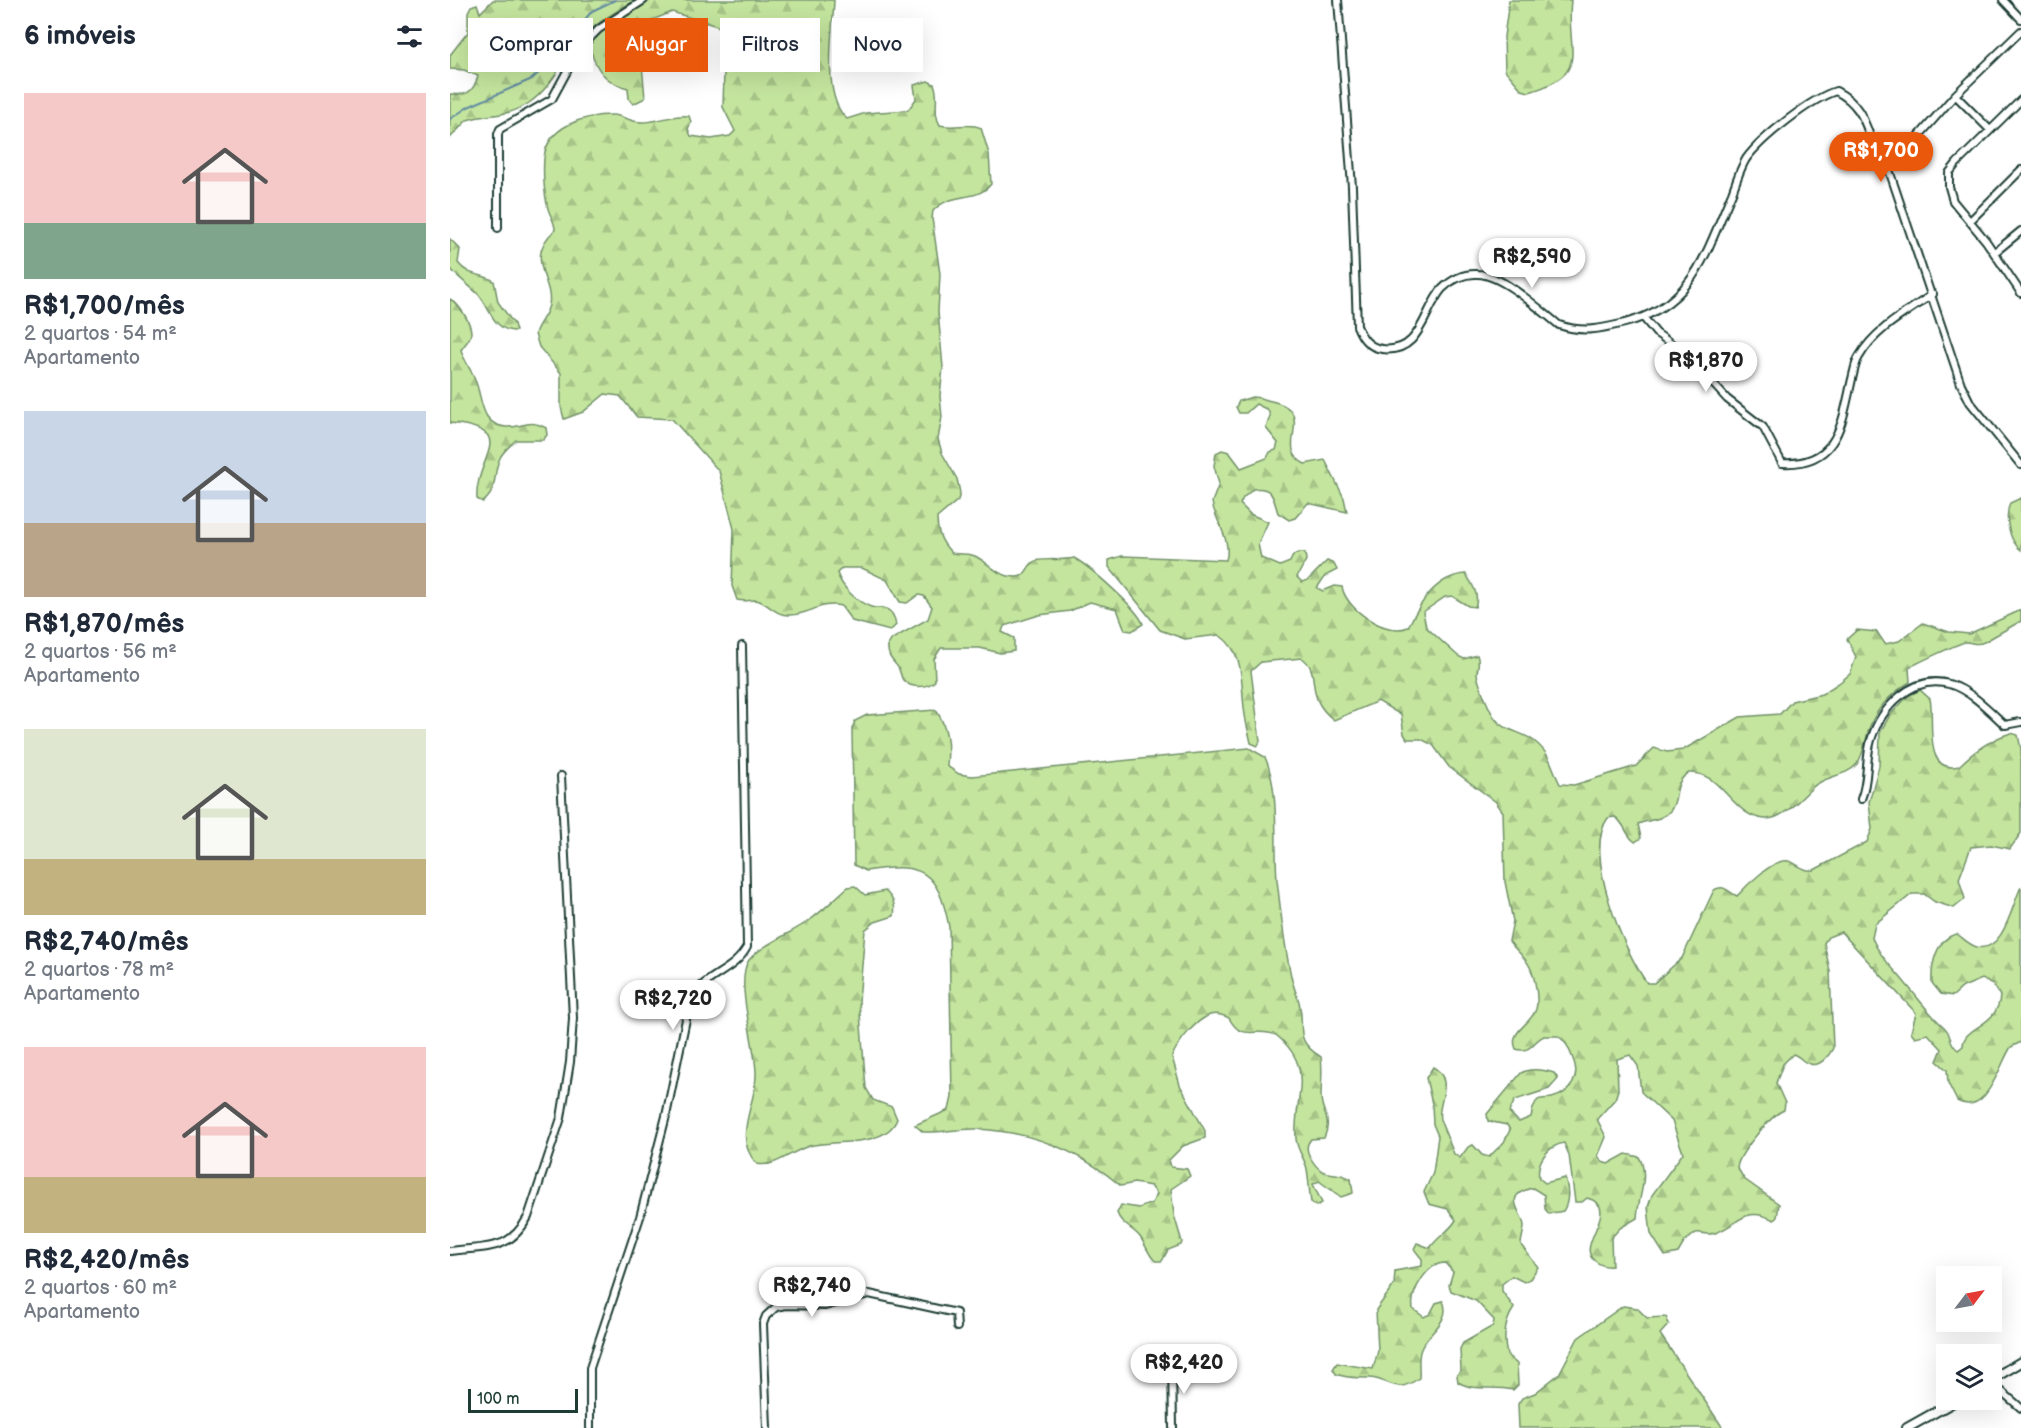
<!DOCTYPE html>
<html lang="pt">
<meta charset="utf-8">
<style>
:root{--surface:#fff;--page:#f2f2f3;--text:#1f2937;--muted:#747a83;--accent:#ea580c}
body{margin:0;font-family:"Balsamiq Sans",sans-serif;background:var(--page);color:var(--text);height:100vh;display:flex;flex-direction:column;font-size:22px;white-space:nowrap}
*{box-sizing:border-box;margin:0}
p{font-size:20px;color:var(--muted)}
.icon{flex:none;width:33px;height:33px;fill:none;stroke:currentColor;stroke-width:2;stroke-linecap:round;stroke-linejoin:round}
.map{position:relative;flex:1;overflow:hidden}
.panel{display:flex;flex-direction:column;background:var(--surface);width:450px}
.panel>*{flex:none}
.hud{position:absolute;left:18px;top:18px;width:570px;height:54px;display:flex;gap:12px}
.needle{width:39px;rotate:58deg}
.buttons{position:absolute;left:1486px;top:1266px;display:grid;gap:12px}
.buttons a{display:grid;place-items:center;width:66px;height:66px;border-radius:0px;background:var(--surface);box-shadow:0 6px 24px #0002;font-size:30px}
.scale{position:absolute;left:18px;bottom:15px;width:110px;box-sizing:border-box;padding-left:6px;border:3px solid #1f3d34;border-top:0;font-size:16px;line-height:21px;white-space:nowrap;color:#1f3d34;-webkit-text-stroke:4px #fff;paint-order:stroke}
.price{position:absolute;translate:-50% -51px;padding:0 14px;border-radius:21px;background:#fff;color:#222;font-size:20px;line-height:39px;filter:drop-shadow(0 2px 3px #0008)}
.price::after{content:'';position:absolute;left:50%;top:36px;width:18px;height:14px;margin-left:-9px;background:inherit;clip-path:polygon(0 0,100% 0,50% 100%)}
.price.active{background:var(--accent);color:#fff}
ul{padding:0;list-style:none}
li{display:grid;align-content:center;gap:12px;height:318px;padding:0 24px}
li span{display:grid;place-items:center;height:186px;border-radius:0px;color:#555}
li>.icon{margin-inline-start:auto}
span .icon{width:108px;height:108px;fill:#fffc;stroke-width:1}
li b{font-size:26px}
h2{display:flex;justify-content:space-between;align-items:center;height:72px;padding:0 24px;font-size:26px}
.tag{padding:0 21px;border-radius:0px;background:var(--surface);box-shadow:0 6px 24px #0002;font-size:21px;line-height:54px}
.tag.active{background:var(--accent);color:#fff}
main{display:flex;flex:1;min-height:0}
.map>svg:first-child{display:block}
</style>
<main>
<section class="panel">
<h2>6 imóveis<svg class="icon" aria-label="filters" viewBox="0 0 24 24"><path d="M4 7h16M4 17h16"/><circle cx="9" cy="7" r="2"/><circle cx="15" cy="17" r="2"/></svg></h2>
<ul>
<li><span style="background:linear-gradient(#f6c9c9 70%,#7fa58c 0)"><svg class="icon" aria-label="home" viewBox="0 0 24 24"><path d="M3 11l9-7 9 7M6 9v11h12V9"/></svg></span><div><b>R$1,700/mês</b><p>2 quartos · 54 m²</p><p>Apartamento</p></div></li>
<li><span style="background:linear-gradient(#c9d6e8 60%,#b9a48a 0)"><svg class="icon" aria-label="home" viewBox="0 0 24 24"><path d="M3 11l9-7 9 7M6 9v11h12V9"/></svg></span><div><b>R$1,870/mês</b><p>2 quartos · 56 m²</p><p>Apartamento</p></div></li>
<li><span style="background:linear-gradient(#dfe7d0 70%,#c2b280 0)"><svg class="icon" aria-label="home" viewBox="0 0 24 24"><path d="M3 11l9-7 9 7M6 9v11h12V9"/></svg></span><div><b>R$2,740/mês</b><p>2 quartos · 78 m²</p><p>Apartamento</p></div></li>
<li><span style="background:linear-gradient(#f6c9c9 70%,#c2b280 0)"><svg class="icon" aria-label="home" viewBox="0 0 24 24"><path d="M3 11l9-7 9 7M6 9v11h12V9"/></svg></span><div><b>R$2,420/mês</b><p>2 quartos · 60 m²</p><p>Apartamento</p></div></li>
</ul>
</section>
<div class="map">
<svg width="1571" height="1428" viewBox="0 0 1571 1428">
<defs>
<pattern id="forest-firs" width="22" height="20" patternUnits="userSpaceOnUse" patternTransform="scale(1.5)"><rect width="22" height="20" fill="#c4e59e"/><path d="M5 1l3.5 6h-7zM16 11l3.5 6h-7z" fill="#a8c589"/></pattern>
</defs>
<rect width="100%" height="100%" fill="#fff"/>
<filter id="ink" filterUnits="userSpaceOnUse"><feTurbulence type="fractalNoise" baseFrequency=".0167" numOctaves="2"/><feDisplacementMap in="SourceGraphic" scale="12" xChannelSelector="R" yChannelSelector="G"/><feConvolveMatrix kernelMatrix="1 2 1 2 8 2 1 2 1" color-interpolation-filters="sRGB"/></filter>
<g filter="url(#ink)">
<path fill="url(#forest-firs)" stroke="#729169" stroke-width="1.5" d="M 43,0 L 185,0 C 165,12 144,24 129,42 C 112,62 101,88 79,103 C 57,118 39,113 17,120 L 0,138 L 0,94 C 17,96 23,93 28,76 L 14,70 L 0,69 L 0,55 L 18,32 L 18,12 L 21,6 L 27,4 L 30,13 Z
M 200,0 L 384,0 C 383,32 371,96 397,119 L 416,113 L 458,110 L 466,99 L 464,85 L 478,81 L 484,84 C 490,97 482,112 490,125 C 504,129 519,122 531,128 L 539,154 L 541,184 C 526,203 501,191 483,211 L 482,218 L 490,274 L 488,312 L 493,368 L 490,396 L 492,417 L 488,439 L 492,453 L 507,479 L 510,493 L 508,500 L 487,518 C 487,531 492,544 502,553 C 510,555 517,553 525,556 C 541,564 546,576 565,577 C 578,578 576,564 586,561 C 597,558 611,561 624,558 C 639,566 688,609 693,624 L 682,631 L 675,630 L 667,609 L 640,602 L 620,611 L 589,615 L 554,626 L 552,632 L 564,638 L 564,651 L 550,653 L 530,648 L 491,648 L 484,659 L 485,681 C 477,688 461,689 453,680 C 450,676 451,670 447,666 C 441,659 437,655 438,645 L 442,639 L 478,619 L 482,607 L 474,596 L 468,595 L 457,603 L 450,602 L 437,580 L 412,568 L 392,568 L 387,573 C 392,588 407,602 421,607 C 426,609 432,607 436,609 C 442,611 445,619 446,625 L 440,631 L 402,621 L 391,606 C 371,601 359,615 340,615 C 325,616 318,602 306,600 C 299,600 294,602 287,600 L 282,586 L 284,529 L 269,471 L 222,419 L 187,417 L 170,396 L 155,394 L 133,412 L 114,419 L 111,407 L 111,373 L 89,347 L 85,334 C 87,324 97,316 99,305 C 104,281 73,258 105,230 C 105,220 98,214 97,204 C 94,190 93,172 94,158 C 97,126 135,115 162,115 C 172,115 182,123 193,122 C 209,122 222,114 239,116 L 241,122 L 238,129 L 241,136 L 261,139 L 280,136 L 285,131 L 273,107 L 275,37 L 267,26 L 222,12 L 202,20 L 195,32 L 191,53 L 195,98 L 183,104 L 179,99 L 178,88 C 163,84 153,78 146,64 C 143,58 138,47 141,41 C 149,27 186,13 200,0 Z
M 1059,0 L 1121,0 C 1115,51 1143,73 1079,92 L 1072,90 L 1055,70 L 1054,37 Z
M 0,239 L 10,249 L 8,263 C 19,277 31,273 44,281 L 48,302 L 64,324 L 66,331 C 42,331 41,308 28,294 C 19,285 8,278 0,268 Z
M 0,299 C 9,304 21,322 21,333 C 21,339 14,345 11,350 C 14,361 21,369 25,380 C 33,397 29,425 56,427 C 72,428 79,418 96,428 L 97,435 L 93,440 L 66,440 C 60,446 53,451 50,458 C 42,474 49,490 33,502 L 27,499 C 24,458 72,430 0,423 Z
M 802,397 C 809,397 815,400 821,401 C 870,412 822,447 855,464 L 875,460 L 894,498 L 897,512 L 858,503 L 845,518 L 839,520 L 828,513 C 823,499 824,486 803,489 L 793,498 L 790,504 L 800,514 L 818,522 L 808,544 L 811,558 L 830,566 L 840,562 C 843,554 846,552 855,553 L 856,560 L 847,577 L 852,582 L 858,580 L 877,561 L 884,564 L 887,570 L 875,576 L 867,588 L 873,591 L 885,586 L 892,587 C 896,609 936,637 958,627 C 970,603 986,576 1016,574 C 1022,584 1030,595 1025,607 L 1018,606 L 1002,596 L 995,597 L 973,612 L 976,627 L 1008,656 L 1014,659 L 1027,655 C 1030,662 1028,665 1027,673 C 1027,681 1039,709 1044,717 C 1053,731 1071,731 1084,741 C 1102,755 1101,767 1110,784 L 1124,785 L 1186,766 L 1204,748 L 1217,752 L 1233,750 L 1290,717 L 1330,714 L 1342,701 L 1372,694 L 1389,683 L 1400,674 L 1406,657 L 1397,639 L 1407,630 L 1427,632 L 1435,644 L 1449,641 L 1473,623 L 1499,632 L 1519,634 L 1571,610 L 1571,621 L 1534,642 C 1526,646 1523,642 1515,642 C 1512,642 1462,665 1459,668 L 1460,682 C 1442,693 1426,709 1419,729 C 1415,741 1414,754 1407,764 C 1396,777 1376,775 1363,787 C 1351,798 1333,820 1315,819 C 1282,817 1272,771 1239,773 C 1222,782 1230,799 1220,811 C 1211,821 1199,819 1188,824 L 1191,838 L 1185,842 C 1175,835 1175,823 1165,817 L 1158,818 C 1132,852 1174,952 1197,983 L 1204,983 L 1232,958 L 1264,890 C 1276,884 1277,892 1287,896 C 1295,887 1324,858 1338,861 C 1348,863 1352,872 1364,870 L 1417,842 L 1422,829 L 1419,802 L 1429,766 L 1430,733 L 1440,715 L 1458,696 L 1470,690 L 1480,699 C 1485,719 1472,775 1509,766 C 1524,751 1541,739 1561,733 L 1568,735 L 1571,749 L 1571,833 L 1560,849 L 1541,845 L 1521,847 L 1509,879 L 1515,899 L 1504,908 L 1485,902 L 1474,894 L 1462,894 L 1425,924 L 1422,938 C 1430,957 1444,969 1456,984 C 1469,999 1479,1014 1494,1027 C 1502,1034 1498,1043 1508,1050 L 1513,1046 C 1513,1026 1548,1027 1550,996 L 1543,984 L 1532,979 L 1513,987 L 1503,996 L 1491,994 L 1482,983 C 1481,965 1486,938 1507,934 C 1513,938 1519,945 1527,947 C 1554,953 1562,904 1571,887 L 1571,1042 L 1561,1047 C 1549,1065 1537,1117 1507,1101 L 1498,1083 L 1497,1070 L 1487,1061 L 1492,1049 L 1478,1034 L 1465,1037 L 1461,1032 L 1466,1013 L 1391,932 L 1378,937 L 1374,943 L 1380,971 L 1383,1048 C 1379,1056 1370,1067 1360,1064 C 1353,1063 1350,1056 1343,1054 L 1333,1064 L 1326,1083 L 1335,1103 L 1334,1110 C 1321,1115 1290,1152 1287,1167 L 1294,1179 L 1329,1204 L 1327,1217 L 1324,1220 C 1294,1205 1290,1224 1265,1233 C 1259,1236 1252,1232 1246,1233 L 1235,1241 L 1228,1253 L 1215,1256 L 1201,1234 L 1198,1207 L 1202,1195 L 1233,1153 L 1222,1121 L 1191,1092 L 1188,1066 L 1180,1055 L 1167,1059 L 1168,1090 L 1165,1099 L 1147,1119 L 1156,1137 L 1148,1156 L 1152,1162 L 1158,1164 L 1176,1154 L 1189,1157 C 1200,1176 1188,1197 1187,1218 L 1170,1228 L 1161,1238 L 1162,1266 C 1156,1267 1150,1265 1145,1261 C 1123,1246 1174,1207 1137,1198 L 1132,1202 L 1125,1202 L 1119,1155 L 1114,1143 C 1098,1146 1086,1161 1089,1178 L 1095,1183 L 1115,1178 C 1119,1188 1119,1203 1113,1211 L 1099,1214 L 1095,1209 L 1094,1195 L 1083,1188 C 1050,1195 1073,1212 1074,1226 C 1074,1232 1071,1239 1071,1245 L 1088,1267 L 1080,1279 L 1074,1282 L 1062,1276 L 1052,1284 L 1052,1291 L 1064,1308 C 1054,1322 1053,1338 1057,1355 L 1067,1364 L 1068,1385 L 1063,1390 C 1045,1385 1024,1392 1008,1382 L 1007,1375 L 1011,1370 L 1010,1349 L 1013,1343 L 1043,1326 L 1044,1320 L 1026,1301 L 1001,1291 L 999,1285 L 1003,1272 L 995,1263 C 977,1263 960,1292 963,1309 L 974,1317 L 980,1314 L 986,1303 L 993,1301 C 1002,1321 978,1332 971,1349 C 967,1358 970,1369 969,1378 C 946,1395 942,1380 920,1378 C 907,1377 899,1379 886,1374 L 883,1369 L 887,1363 L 923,1369 L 928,1351 L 926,1310 L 944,1285 L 945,1271 L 972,1266 L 972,1259 L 964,1249 L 967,1243 L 980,1248 C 988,1236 999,1232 1006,1220 L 998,1209 L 979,1204 L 974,1192 L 983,1173 L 988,1136 L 983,1124 L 982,1104 L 976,1078 L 983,1067 C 1006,1080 986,1105 990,1119 C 994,1131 1000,1143 1004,1154 L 1010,1158 L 1018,1147 L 1023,1145 L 1032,1155 L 1039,1157 L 1054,1142 L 1060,1130 L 1057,1125 L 1038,1121 L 1037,1114 L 1071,1073 C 1081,1067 1094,1070 1104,1073 L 1108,1079 L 1099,1089 L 1065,1100 L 1059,1112 L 1069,1122 L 1081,1117 C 1082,1112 1083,1104 1088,1100 C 1092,1098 1098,1099 1102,1098 C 1121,1093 1131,1077 1123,1059 C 1119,1049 1117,1042 1108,1036 L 1094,1036 C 1083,1041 1080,1054 1066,1049 C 1058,1031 1081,1025 1086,1009 C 1089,998 1085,978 1080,967 C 1075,956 1065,950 1059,941 L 1063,921 L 1055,882 L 1053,812 L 1046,802 L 999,767 L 983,745 L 971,739 L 957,739 L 954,734 L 951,715 L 928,701 L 884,720 C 852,696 873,672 852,658 L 811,662 L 801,671 L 810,741 L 808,746 L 801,743 C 799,733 796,724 795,715 C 790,686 797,654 769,635 L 735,639 L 710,630 L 659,567 L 659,560 L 672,556 L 776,560 C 782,539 765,522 762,502 L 769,484 L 764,466 L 766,453 L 772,450 L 779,452 L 791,468 L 817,458 L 820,452 L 826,450 L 828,443 L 816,428 L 820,416 L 818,410 L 806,404 L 796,413 L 789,413 L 786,407 L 789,401 Z
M 1571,498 L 1571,550 C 1559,541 1554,517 1560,503 Z
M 486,710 C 498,728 499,745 497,766 L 509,774 L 522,776 L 799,748 L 815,757 C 830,791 824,843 827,880 C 831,913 834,947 842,980 C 844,988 847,995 849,1002 C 856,1029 842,1039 871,1057 C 873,1071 871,1083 871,1096 C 871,1114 883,1117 874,1138 L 861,1139 C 856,1145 856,1150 860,1157 C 874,1182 883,1168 901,1179 L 903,1193 L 891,1197 L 869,1181 L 863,1184 L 872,1203 L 866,1206 L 861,1202 C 859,1191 859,1180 857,1169 C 855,1159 847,1150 846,1139 C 843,1098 867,1068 826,1035 C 806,1026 792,1043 779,1018 C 773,1015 767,1013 760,1015 C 746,1020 727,1043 722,1057 L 730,1085 L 755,1131 L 755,1138 L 733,1146 L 719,1160 L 721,1167 L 737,1169 L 740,1176 L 721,1189 L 724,1215 L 732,1242 L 731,1245 L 718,1250 L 712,1261 L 705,1261 C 698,1254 696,1245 690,1237 C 683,1228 671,1225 667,1213 L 671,1205 L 689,1208 L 702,1203 L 707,1194 L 701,1186 L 684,1183 L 671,1186 C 630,1151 583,1132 528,1129 C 510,1128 492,1133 473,1132 L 465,1125 L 499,1110 L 502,1097 L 499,927 C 488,869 471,862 416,871 L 404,865 L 402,729 L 405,721 L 417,715 Z
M 405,886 L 415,895 L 435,891 C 443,898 446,905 444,916 L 425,922 L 415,930 L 409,1001 L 416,1088 L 423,1100 L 442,1107 L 447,1119 C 435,1149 382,1139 359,1146 C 342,1151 325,1168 307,1164 C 281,1136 307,1105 306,1073 C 306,1046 284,980 299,960 C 311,945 344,932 360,920 C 374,910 385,898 398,887 Z
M 1173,1306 L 1187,1308 L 1197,1318 L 1216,1317 L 1219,1324 L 1210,1334 L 1273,1428 L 1069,1428 L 1068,1404 L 1072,1398 L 1085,1393 L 1109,1374 L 1128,1338 Z"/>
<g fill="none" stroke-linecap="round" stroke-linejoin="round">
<path stroke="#638da2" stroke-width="2" d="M 0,119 L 18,107 L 82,79 L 98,64 L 142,11 L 165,0"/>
<g stroke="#1f3d34" stroke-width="10">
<path id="minor" d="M 888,0 L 902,187 L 907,326 C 912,338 918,347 932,349 C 971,354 973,311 992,289 C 1002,279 1014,273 1028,274 C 1053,275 1089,309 1109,325 C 1133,333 1150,329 1175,323 C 1245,305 1256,251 1282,193 C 1286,182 1290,169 1296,159 C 1311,138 1362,98 1386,91 C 1424,111 1413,143 1439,170
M 1553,0 L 1571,19
M 1571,31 L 1505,95 L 1439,170 L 1511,384 L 1520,402 L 1571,465
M 1505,95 L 1540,130
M 1571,100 L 1507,163 L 1499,173 L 1499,187 L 1503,201 L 1536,241 L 1571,293
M 1520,221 L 1571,170
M 48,228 L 48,134 L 50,129 L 102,99 L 129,49 L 149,29 L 194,0
M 1544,253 L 1571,231
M 1193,317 L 1206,333 L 1235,353 L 1277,399 L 1313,427 L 1332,463 C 1389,466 1392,422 1402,379 C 1404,372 1405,363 1409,357 C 1425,329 1457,312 1483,294
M 1411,799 C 1419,780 1415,760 1421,740 C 1431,708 1462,674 1499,684 C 1520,690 1540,711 1555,725 L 1571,722
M 0,1251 C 37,1246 59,1252 78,1217 L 111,1118 L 120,1062 L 123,1018 L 111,776
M 722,1363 L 723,1428
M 1542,1383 L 1571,1408
M 140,1428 L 140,1368 L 190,1217 L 216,1116 L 240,1000 C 254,975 284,972 297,947 L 292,646
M 317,1428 L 313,1324 L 316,1316 L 326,1307 L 335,1305 L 375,1306 L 419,1294 L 506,1313 L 507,1327"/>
</g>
<g stroke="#1f3d34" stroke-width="12">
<path id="tertiary" d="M 1542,1379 L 1571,1362
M 1457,1428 L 1507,1400"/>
</g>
<use href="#minor" stroke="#fff" stroke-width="6"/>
<use href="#tertiary" stroke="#fff" stroke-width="8"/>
</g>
</g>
</svg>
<div class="buttons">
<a><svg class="needle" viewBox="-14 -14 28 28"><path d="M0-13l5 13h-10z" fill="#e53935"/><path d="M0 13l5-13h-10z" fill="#747a83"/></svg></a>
<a><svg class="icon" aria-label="layers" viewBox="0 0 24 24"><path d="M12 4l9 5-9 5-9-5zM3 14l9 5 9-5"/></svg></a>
</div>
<div class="scale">100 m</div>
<b class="price active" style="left:1431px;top:183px">R$1,700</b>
<b class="price" style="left:1082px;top:289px">R$2,590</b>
<b class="price" style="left:1256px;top:393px">R$1,870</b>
<b class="price" style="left:223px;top:1031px">R$2,720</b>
<b class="price" style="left:362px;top:1318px">R$2,740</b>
<b class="price" style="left:734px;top:1395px">R$2,420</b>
<div class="hud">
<a class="tag">Comprar</a>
<a class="tag active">Alugar</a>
<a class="tag">Filtros</a>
<a class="tag">Novo</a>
</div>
</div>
</main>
